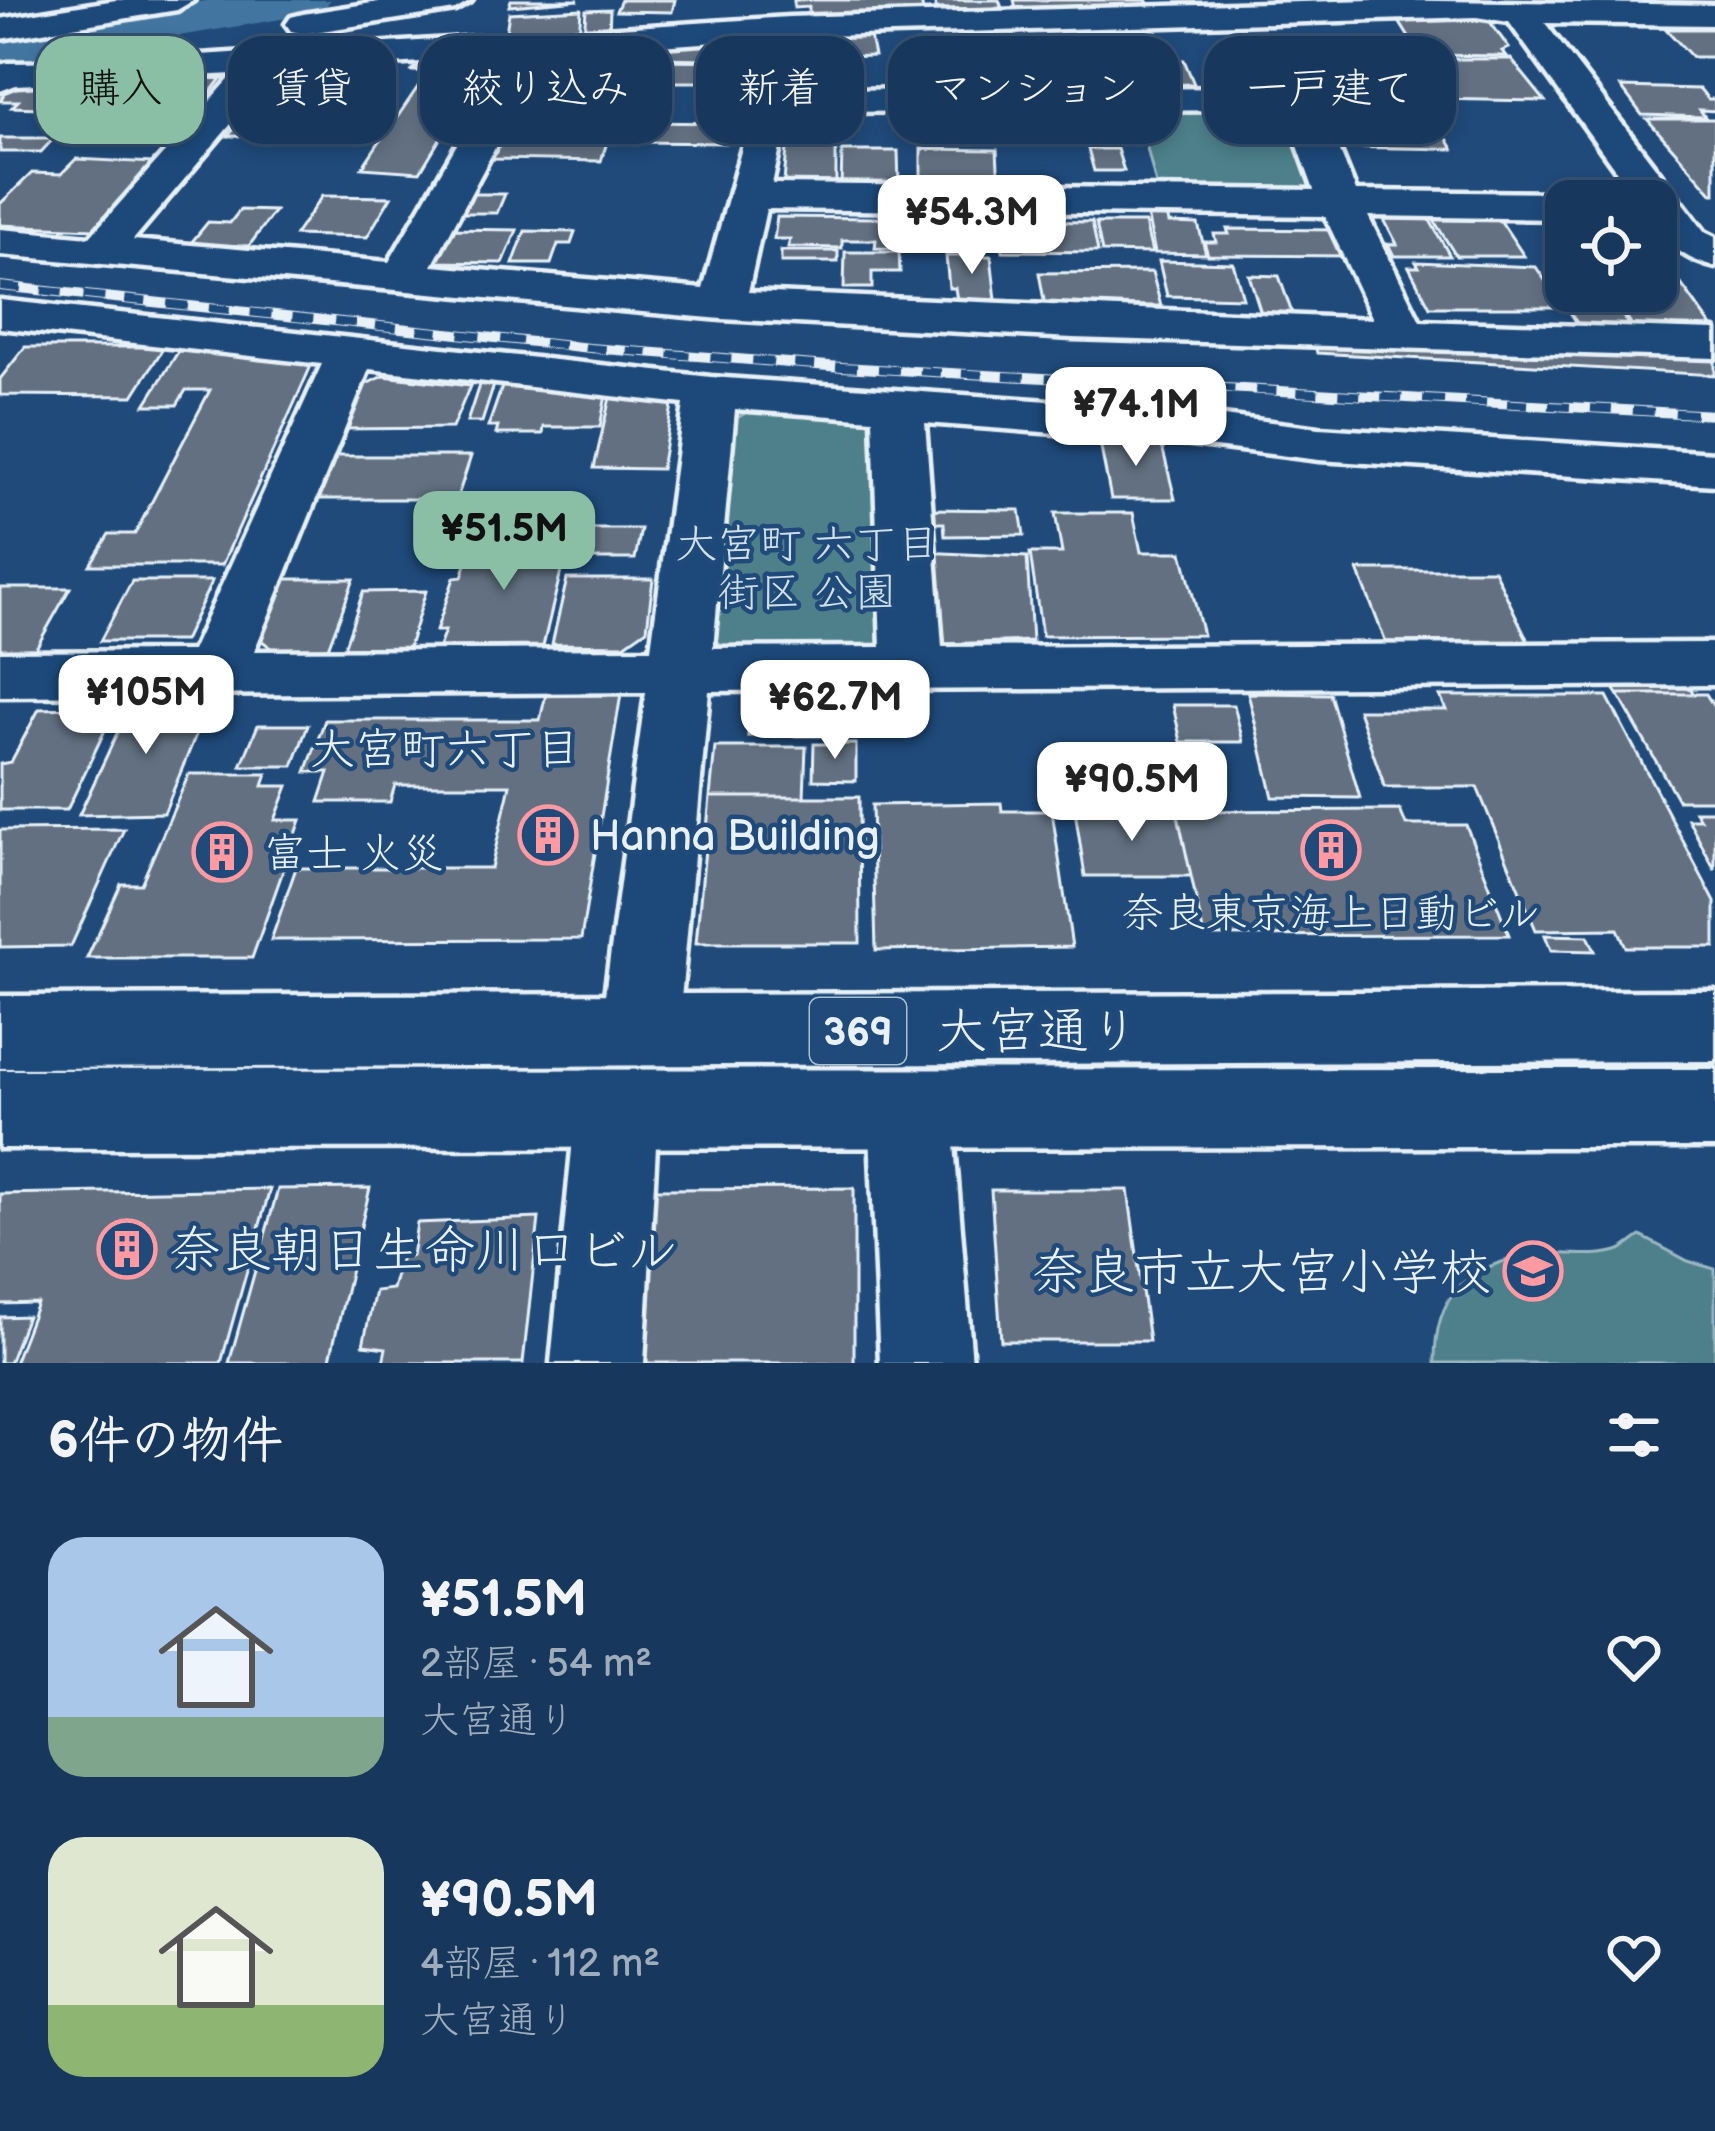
<!DOCTYPE html>
<html lang="ja">
<meta charset="utf-8">
<style>
:root{--surface:#17385c;--page:#203f62;--text:#f1f3f6;--muted:#9eacbb;--line:#365272;--accent:#8abfa5}
body{margin:0;font-family:"Balsamiq Sans","Klee One",sans-serif;background:var(--page);color:var(--text);height:100vh;display:flex;flex-direction:column;font-size:45px;white-space:nowrap}
*{box-sizing:border-box;margin:0}
p{font-size:39px;color:var(--muted)}
.icon{flex:none;width:66px;height:66px;fill:none;stroke:currentColor;stroke-width:2;stroke-linecap:round;stroke-linejoin:round}
.map{position:relative;height:1363px;overflow:hidden}
.sheet{display:flex;flex-direction:column;background:var(--surface);flex:1}
.sheet>*{flex:none}
.hud{position:absolute;left:36px;top:36px;width:1644px;height:108px;display:flex;gap:24px}
.controls{position:absolute;left:1545px;top:180px;display:grid;gap:24px}
.controls a{display:grid;place-items:center;width:132px;height:132px;border-radius:24px;background:var(--surface);box-shadow:0 6px 18px #0003,0 0 0 3px var(--line);font-size:60px}
.price{position:absolute;translate:-50% -102px;padding:0 27px;border-radius:24px;background:#fff;color:#222;font-size:39px;line-height:78px;filter:drop-shadow(0 3px 6px #0008)}
.price::after{content:'';position:absolute;left:50%;top:72px;width:36px;height:27px;margin-left:-18px;background:inherit;clip-path:polygon(0 0,100% 0,50% 100%)}
.price.on{background:var(--accent);color:#111}
ul{padding:0;list-style:none}
li{display:flex;align-items:center;gap:36px;height:300px;padding:0 48px}
li span{display:grid;place-items:center;flex:none;width:336px;height:240px;border-radius:36px;color:#555}
li>.icon{margin-inline-start:auto}
span .icon{width:144px;height:144px;fill:#fffc;stroke-width:1}
li b{font-size:51px}
h2{display:flex;justify-content:space-between;align-items:center;height:144px;padding:0 48px;font-size:51px}
.chip{padding:0 42px;border-radius:36px;background:var(--surface);box-shadow:0 6px 18px #0003,0 0 0 3px var(--line);font-size:42px;line-height:108px}
.chip.on{background:var(--accent);color:#111}
.map>svg:first-child{display:block}
</style>
<div class="map">
<svg width="1715" height="1363" viewBox="0 0 1715 1363">
<rect width="100%" height="100%" fill="#1f4a7a"/>
<filter id="ink" filterUnits="userSpaceOnUse"><feTurbulence type="fractalNoise" baseFrequency=".00833" numOctaves="2"/><feDisplacementMap in="SourceGraphic" scale="24" xChannelSelector="R" yChannelSelector="G"/><feConvolveMatrix kernelMatrix="1 2 1 2 8 2 1 2 1" color-interpolation-filters="sRGB"/></filter>
<g filter="url(#ink)">
<path fill="#4e808b" stroke="#9bb8c2" stroke-width="3" d="M 1136,103 L 1283,105 L 1330,190 L 1158,193 Z
M 756,407 L 872,415 L 887,427 L 896,636 L 873,653 L 736,655 L 714,639 L 735,419 Z
M 1641,1236 L 1688,1261 L 1715,1269 L 1715,1363 L 1435,1363 C 1434,1296 1465,1266 1531,1255 C 1558,1250 1591,1259 1617,1251 C 1625,1249 1634,1240 1641,1236 Z"/>
<g fill="none" stroke-linecap="round" stroke-linejoin="round">
<path fill="#4375a0" fill-rule="evenodd" d="M 211,0 L 330,0 L 323,11 L 305,15 L 0,66 L 0,34 Z"/>
</g>
<path fill="#626f81" stroke="#e8f1f8" stroke-width="3" d="M 511,0 L 579,0 L 509,6 Z
M 621,0 L 675,0 L 672,12 L 616,11 Z
M 794,0 L 921,0 L 923,12 L 809,14 L 809,7 L 794,8 Z
M 934,0 L 999,0 L 1002,8 L 936,9 Z
M 1014,0 L 1146,0 L 1149,4 L 1016,8 Z
M 581,9 L 579,35 L 505,39 L 509,13 Z
M 610,9 L 609,33 L 584,34 L 586,10 Z
M 1395,15 L 1488,19 L 1509,48 L 1502,51 L 1506,56 L 1420,55 Z
M 1666,29 L 1715,29 L 1715,57 L 1692,57 Z
M 869,32 L 874,56 L 807,58 L 805,44 L 832,43 L 830,33 Z
M 978,41 L 985,57 L 923,59 L 917,43 Z
M 663,42 L 762,43 L 759,60 L 657,58 Z
M 1311,42 L 1386,42 L 1398,60 L 1321,60 Z
M 549,47 L 608,48 L 602,62 L 543,61 Z
M 1406,59 L 1511,59 L 1545,101 L 1431,99 Z
M 650,60 L 741,61 L 736,82 L 643,82 Z
M 1151,60 L 1184,60 L 1194,84 L 1161,85 Z
M 1359,63 L 1403,64 L 1453,149 L 1336,147 L 1303,74 L 1366,75 Z
M 349,64 L 384,65 L 386,69 L 377,80 L 282,80 L 290,70 Z
M 1021,64 L 1148,64 L 1157,87 L 1028,88 Z
M 414,68 L 482,69 L 420,172 L 362,168 L 387,130 L 370,129 L 376,121 L 394,122 L 428,72 L 412,71 Z
M 534,69 L 641,71 L 634,89 L 526,87 Z
M 177,76 L 223,76 L 197,110 L 165,110 L 171,102 L 109,102 L 124,84 L 170,84 Z
M 20,86 L 63,86 L 42,108 L 12,107 L 18,101 L 0,101 L 7,89 Z
M 1621,87 L 1700,89 L 1708,99 L 1715,99 L 1715,111 L 1700,110 L 1705,117 L 1642,115 Z
M 68,88 L 103,88 L 84,108 L 47,108 Z
M 521,104 L 622,105 L 616,123 L 513,122 Z
M 985,110 L 1054,110 L 1061,144 L 960,143 L 958,115 L 986,115 Z
M 248,113 L 341,114 L 324,138 L 228,136 L 235,128 L 228,128 Z
M 100,115 L 168,117 L 151,135 L 83,133 Z
M 919,115 L 934,115 L 935,123 L 954,123 L 956,143 L 922,143 Z
M 1647,119 L 1715,119 L 1715,194 L 1713,194 Z
M 633,122 L 730,123 L 726,143 L 637,142 L 641,131 L 630,131 Z
M 505,132 L 610,133 L 601,161 L 492,159 Z
M 0,138 L 54,138 L 41,152 L 0,152 Z
M 787,148 L 836,148 L 836,186 L 784,182 Z
M 921,149 L 997,150 L 999,186 L 921,184 Z
M 1088,149 L 1117,149 L 1124,171 L 1094,171 Z
M 842,151 L 898,151 L 899,186 L 841,186 Z
M 76,159 L 155,163 L 94,229 L 0,225 L 0,204 L 32,173 L 61,174 Z
M 465,194 L 505,194 L 497,213 L 457,213 Z
M 322,196 L 391,197 L 367,237 L 295,235 Z
M 240,210 L 275,211 L 249,246 L 190,244 L 208,222 L 230,223 Z
M 1380,212 L 1427,215 L 1450,256 L 1394,256 L 1388,244 L 1397,244 Z
M 1147,214 L 1167,214 L 1169,223 L 1198,224 L 1206,254 L 1155,253 Z
M 1430,214 L 1496,214 L 1524,256 L 1456,256 Z
M 777,217 L 971,219 L 971,228 L 999,228 L 1001,246 L 953,250 L 953,241 L 926,241 L 926,249 L 875,248 L 876,240 L 842,240 L 842,248 L 788,247 L 790,239 L 774,239 Z
M 1000,221 L 1092,222 L 1098,252 L 1003,251 Z
M 1096,223 L 1145,223 L 1152,253 L 1102,252 Z
M 446,229 L 517,230 L 503,263 L 430,262 Z
M 1227,229 L 1338,230 L 1349,256 L 1208,255 L 1204,242 L 1216,242 L 1214,234 L 1229,234 Z
M 525,231 L 575,232 L 571,244 L 558,244 L 551,264 L 513,264 Z
M 781,251 L 838,251 L 838,262 L 781,262 Z
M 845,252 L 899,252 L 900,272 L 872,272 L 872,288 L 844,288 Z
M 946,256 L 991,256 L 996,300 L 957,300 L 955,288 L 949,288 Z
M 1159,261 L 1233,263 L 1243,298 L 1167,296 Z
M 1416,262 L 1536,267 L 1563,307 L 1430,307 L 1409,267 L 1419,267 Z
M 1152,272 L 1161,306 L 1045,306 L 1039,273 Z
M 1249,275 L 1279,276 L 1292,313 L 1261,313 Z
M 1656,277 L 1676,277 L 1713,328 L 1702,333 L 1636,332 L 1611,291 L 1656,291 Z
M 1549,280 L 1566,280 L 1566,291 L 1606,291 L 1630,327 L 1579,326 Z
M 1313,336 L 1715,357 L 1715,375 L 1317,353 Z
M 25,347 L 164,347 L 133,396 L 0,395 L 0,379 Z
M 181,347 L 297,359 L 310,368 L 222,565 L 90,565 L 109,534 L 135,534 L 210,390 L 186,390 L 177,405 L 145,405 Z
M 383,376 L 470,386 L 452,428 L 342,429 L 358,388 Z
M 481,379 L 496,379 L 482,422 L 467,422 Z
M 504,381 L 606,395 L 600,427 L 544,427 L 543,434 L 496,434 L 498,427 L 488,427 Z
M 611,393 L 654,396 L 672,405 L 661,469 L 594,468 Z
M 1099,438 L 1160,438 L 1175,499 L 1111,499 Z
M 330,456 L 471,456 L 457,499 L 311,499 Z
M 923,509 L 1020,510 L 1024,535 L 945,536 L 944,523 L 923,523 Z
M 1055,513 L 1133,513 L 1141,552 L 1182,552 L 1203,635 L 1042,636 L 1030,553 L 1062,553 Z
M 583,529 L 641,529 L 635,559 L 576,559 Z
M 475,536 L 569,538 L 543,646 L 439,647 L 445,631 L 436,631 L 454,578 L 462,577 Z
M 923,552 L 1027,557 L 1032,641 L 944,644 L 929,630 Z
M 1358,570 L 1494,570 L 1529,643 L 1386,643 Z
M 284,579 L 354,579 L 328,648 L 273,649 L 258,638 Z
M 567,579 L 653,579 L 647,629 L 624,645 L 552,644 Z
M 132,581 L 212,581 L 184,641 L 100,641 Z
M 0,588 L 70,588 L 35,650 L 0,650 Z
M 426,591 L 408,650 L 343,651 L 363,592 Z
M 1614,688 L 1690,688 L 1694,694 L 1618,694 Z
M 750,693 L 851,693 L 851,736 L 748,736 Z
M 1248,693 L 1330,694 L 1360,798 L 1273,797 Z
M 546,694 L 621,694 L 581,939 L 271,940 L 296,868 L 491,868 L 510,785 L 395,785 L 390,802 L 319,802 L 329,772 L 306,772 L 325,720 L 540,720 Z
M 1618,694 L 1706,694 L 1715,709 L 1715,800 L 1678,800 Z
M 1440,696 L 1607,696 L 1715,902 L 1715,947 L 1626,947 L 1618,929 L 1536,930 L 1477,787 L 1385,787 L 1358,710 L 1446,710 Z
M 211,698 L 164,813 L 79,815 L 133,699 Z
M 1173,705 L 1234,705 L 1243,742 L 1181,742 Z
M 116,707 L 67,810 L 0,810 L 0,764 L 11,762 L 39,709 Z
M 258,725 L 308,725 L 293,766 L 241,766 Z
M 814,744 L 856,744 L 856,781 L 813,780 Z
M 715,747 L 806,747 L 804,797 L 710,797 Z
M 189,774 L 267,774 L 263,786 L 288,786 L 275,820 L 301,820 L 252,958 L 87,958 L 121,884 L 141,884 Z
M 710,797 L 859,797 L 860,943 L 696,943 Z
M 1001,803 L 1002,811 L 1052,811 L 1072,947 L 876,950 L 872,805 Z
M 1400,810 L 1406,825 L 1466,825 L 1509,935 L 1204,936 L 1177,811 Z
M 1075,811 L 1177,811 L 1191,876 L 1085,876 Z
M 1695,811 L 1715,811 L 1715,870 L 1688,819 L 1700,819 Z
M 124,829 L 71,946 L 0,947 L 0,830 Z
M 1545,935 L 1588,936 L 1595,951 L 1551,950 Z
M 370,1188 L 329,1363 L 229,1363 L 278,1189 Z
M 854,1188 L 854,1363 L 636,1363 L 653,1189 Z
M 270,1189 L 221,1363 L 14,1363 L 37,1303 L 0,1304 L 0,1194 Z
M 991,1190 L 1128,1190 L 1149,1341 L 1001,1341 Z
M 539,1218 L 523,1363 L 383,1363 L 386,1348 L 363,1345 L 375,1291 L 392,1289 L 401,1256 L 412,1256 L 417,1223 Z
M 27,1316 L 9,1363 L 0,1363 L 0,1317 Z"/>
<g fill="none" stroke-linecap="round" stroke-linejoin="round">
<g stroke="#e8f1f8" stroke-width="9">
<path id="minor" d="M 116,0 L 194,0 L 177,10 L 0,39 L 0,19 Z
M 391,0 L 472,0 L 455,10 L 303,34 L 291,31 L 286,24 L 291,17 L 303,14 Z
M 1372,0 L 1715,5 L 1715,25 L 1545,23 L 1705,232 L 1715,237 L 1715,267 C 1680,258 1656,239 1656,201 L 1638,201 L 1509,22 L 1476,17 L 789,37 L 545,54 L 432,266 L 703,289 L 768,54 L 794,54 L 799,62 L 793,90 L 1277,88 L 1268,63 L 1273,55 L 1299,55 L 1304,63 L 1356,191 L 1566,193 L 1584,201 L 1566,201 L 1566,219 L 1368,216 L 1420,321 L 1715,330 L 1715,358 L 1073,338 L 722,319 L 0,255 L 0,229 L 90,237 L 234,74 L 16,85 L 0,91 L 0,65 L 7,63 L 93,62 L 789,17 ZM 508,56 L 389,262 L 133,240 L 275,72 ZM 1285,110 L 1314,190 L 772,184 L 788,112 ZM 766,209 L 1325,216 L 1373,319 L 748,292 Z
M 0,300 L 711,377 L 1175,410 L 1319,428 L 1715,453 L 1715,485 L 1319,460 L 1175,442 L 925,423 L 942,647 L 1715,643 L 1715,685 L 709,691 L 678,1032 L 667,1056 L 639,1066 L 611,1056 L 600,1032 L 646,692 L 0,696 L 0,652 L 192,651 L 322,364 L 0,328 ZM 369,369 L 684,404 L 651,649 L 254,651 ZM 735,409 L 873,419 L 881,647 L 713,648 Z
M 910,1071 L 939,1082 L 951,1108 L 972,1363 L 880,1363 L 869,1108 L 881,1082 Z
M 617,1072 L 646,1083 L 658,1109 L 644,1363 L 551,1363 L 576,1109 L 588,1083 Z"/>
</g>
<g stroke="#e8f1f8" stroke-width="9">
<path id="highway" d="M 1715,991 L 1715,1061 L 0,1068 L 0,996 Z
M 1715,1069 L 1715,1147 L 0,1148 L 0,1070 Z"/>
</g>
<use href="#minor" fill="#1f4a7a" fill-rule="evenodd"/>
<use href="#highway" fill="#1f4a7a" fill-rule="evenodd"/>
<g stroke="#e8f1f8" stroke-width="10">
<path id="rail" d="M 0,286 L 590,348 L 842,367 L 1715,415"/>
</g>
<use href="#rail" stroke="#1f4a7a" stroke-width="8" stroke-dasharray="21" stroke-linecap="butt"/>
</g>
</g>
<defs>
<g id="building-ring" transform="scale(3)"><circle r="9.5" fill="#1f4a7a" stroke="#ff9aa2" stroke-width="1.5"/><path d="M-4-6H4V6H1V3H-1V6H-4ZM-2.5-4.3h1.7v1.8h-1.7ZM.8-4.3h1.7v1.8H.8ZM-2.5-1h1.7V.8h-1.7ZM.8-1h1.7V.8H.8Z" fill="#ff9aa2"/></g>
<g id="school-ring" transform="scale(3)"><circle r="9.5" fill="#1f4a7a" stroke="#ff9aa2" stroke-width="1.5"/><path d="M0-5L7-2L0 1L-7-2ZM-4 1L0 2.5L4 1V4Q0 6-4 4Z" fill="#ff9aa2"/></g>
</defs>
<g fill-rule="evenodd">
<use href="#building-ring" x="548" y="835"/>
<use href="#building-ring" x="1331" y="850"/>
<use href="#building-ring" x="222" y="852"/>
<use href="#building-ring" x="127" y="1249"/>
<use href="#school-ring" x="1533" y="1271"/>
</g>
<g text-anchor="middle" stroke-width="9" stroke-linejoin="round" paint-order="stroke">
<rect fill="#1f4a7a" stroke="#acbfd2" stroke-width="3" x="810" y="998" width="96" height="66" rx="9"/>
<g font-size="39" font-weight="bold" fill="#e8f1f8">
<text x="858" y="1045">369</text>
</g>
<g font-size="42" fill="#d1e0e8" stroke="#1f4a7a">
<text x="807" y="558">大宮町 六丁目<tspan x="807" dy="48">街区 公園</tspan></text>
</g>
<g font-size="42" fill="#e8f1f8" stroke="#1f4a7a" text-anchor="start">
<text x="590" y="850">Hanna Building</text>
<text x="264" y="867">富士 火災</text>
<text x="1331" y="927" text-anchor="middle">奈良東京海上日動ビル</text>
</g>
<g font-size="45" fill="#e8f1f8" stroke="#1f4a7a">
<text x="445" y="764">大宮町六丁目</text>
</g>
<g font-size="51" fill="#e8f1f8" stroke="#1f4a7a">
<text x="1038" y="1048">大宮通り</text>
</g>
<g font-size="51" fill="#e8f1f8" stroke="#1f4a7a" text-anchor="start">
<text x="169" y="1267">奈良朝日生命川口ビル</text>
<text x="1491" y="1289" text-anchor="end">奈良市立大宮小学校</text>
</g>
</g>
</svg>
<div class="controls">
<a><svg class="icon" aria-label="locate" viewBox="0 0 24 24"><circle cx="12" cy="12" r="6"/><path d="M12 2v4M12 18v4M2 12h4M18 12h4"/></svg></a>
</div>
<b class="price" style="left:972px;top:277px">¥54.3M</b>
<b class="price" style="left:1136px;top:469px">¥74.1M</b>
<b class="price on" style="left:504px;top:593px">¥51.5M</b>
<b class="price" style="left:146px;top:757px">¥105M</b>
<b class="price" style="left:835px;top:762px">¥62.7M</b>
<b class="price" style="left:1132px;top:844px">¥90.5M</b>
<div class="hud">
<a class="chip on">購入</a>
<a class="chip">賃貸</a>
<a class="chip">絞り込み</a>
<a class="chip">新着</a>
<a class="chip">マンション</a>
<a class="chip">一戸建て</a>
</div>
</div>
<section class="sheet">
<h2>6件の物件<svg class="icon" aria-label="filters" viewBox="0 0 24 24"><path d="M4 7h16M4 17h16"/><circle cx="9" cy="7" r="2"/><circle cx="15" cy="17" r="2"/></svg></h2>
<ul>
<li><span style="background:linear-gradient(#a9c7e8 75%,#7fa58c 0)"><svg class="icon" aria-label="home" viewBox="0 0 24 24"><path d="M3 11l9-7 9 7M6 9v11h12V9"/></svg></span><div><b>¥51.5M</b><p>2部屋 · 54 m²</p><p>大宮通り</p></div><svg class="icon" aria-label="heart" viewBox="0 0 24 24"><path d="M12 20l-8-8c-3-5 5-10 8-4 3-6 11-1 8 4z"/></svg></li>
<li><span style="background:linear-gradient(#dfe7d0 70%,#8fb573 0)"><svg class="icon" aria-label="home" viewBox="0 0 24 24"><path d="M3 11l9-7 9 7M6 9v11h12V9"/></svg></span><div><b>¥90.5M</b><p>4部屋 · 112 m²</p><p>大宮通り</p></div><svg class="icon" aria-label="heart" viewBox="0 0 24 24"><path d="M12 20l-8-8c-3-5 5-10 8-4 3-6 11-1 8 4z"/></svg></li>
</ul>
</section>
